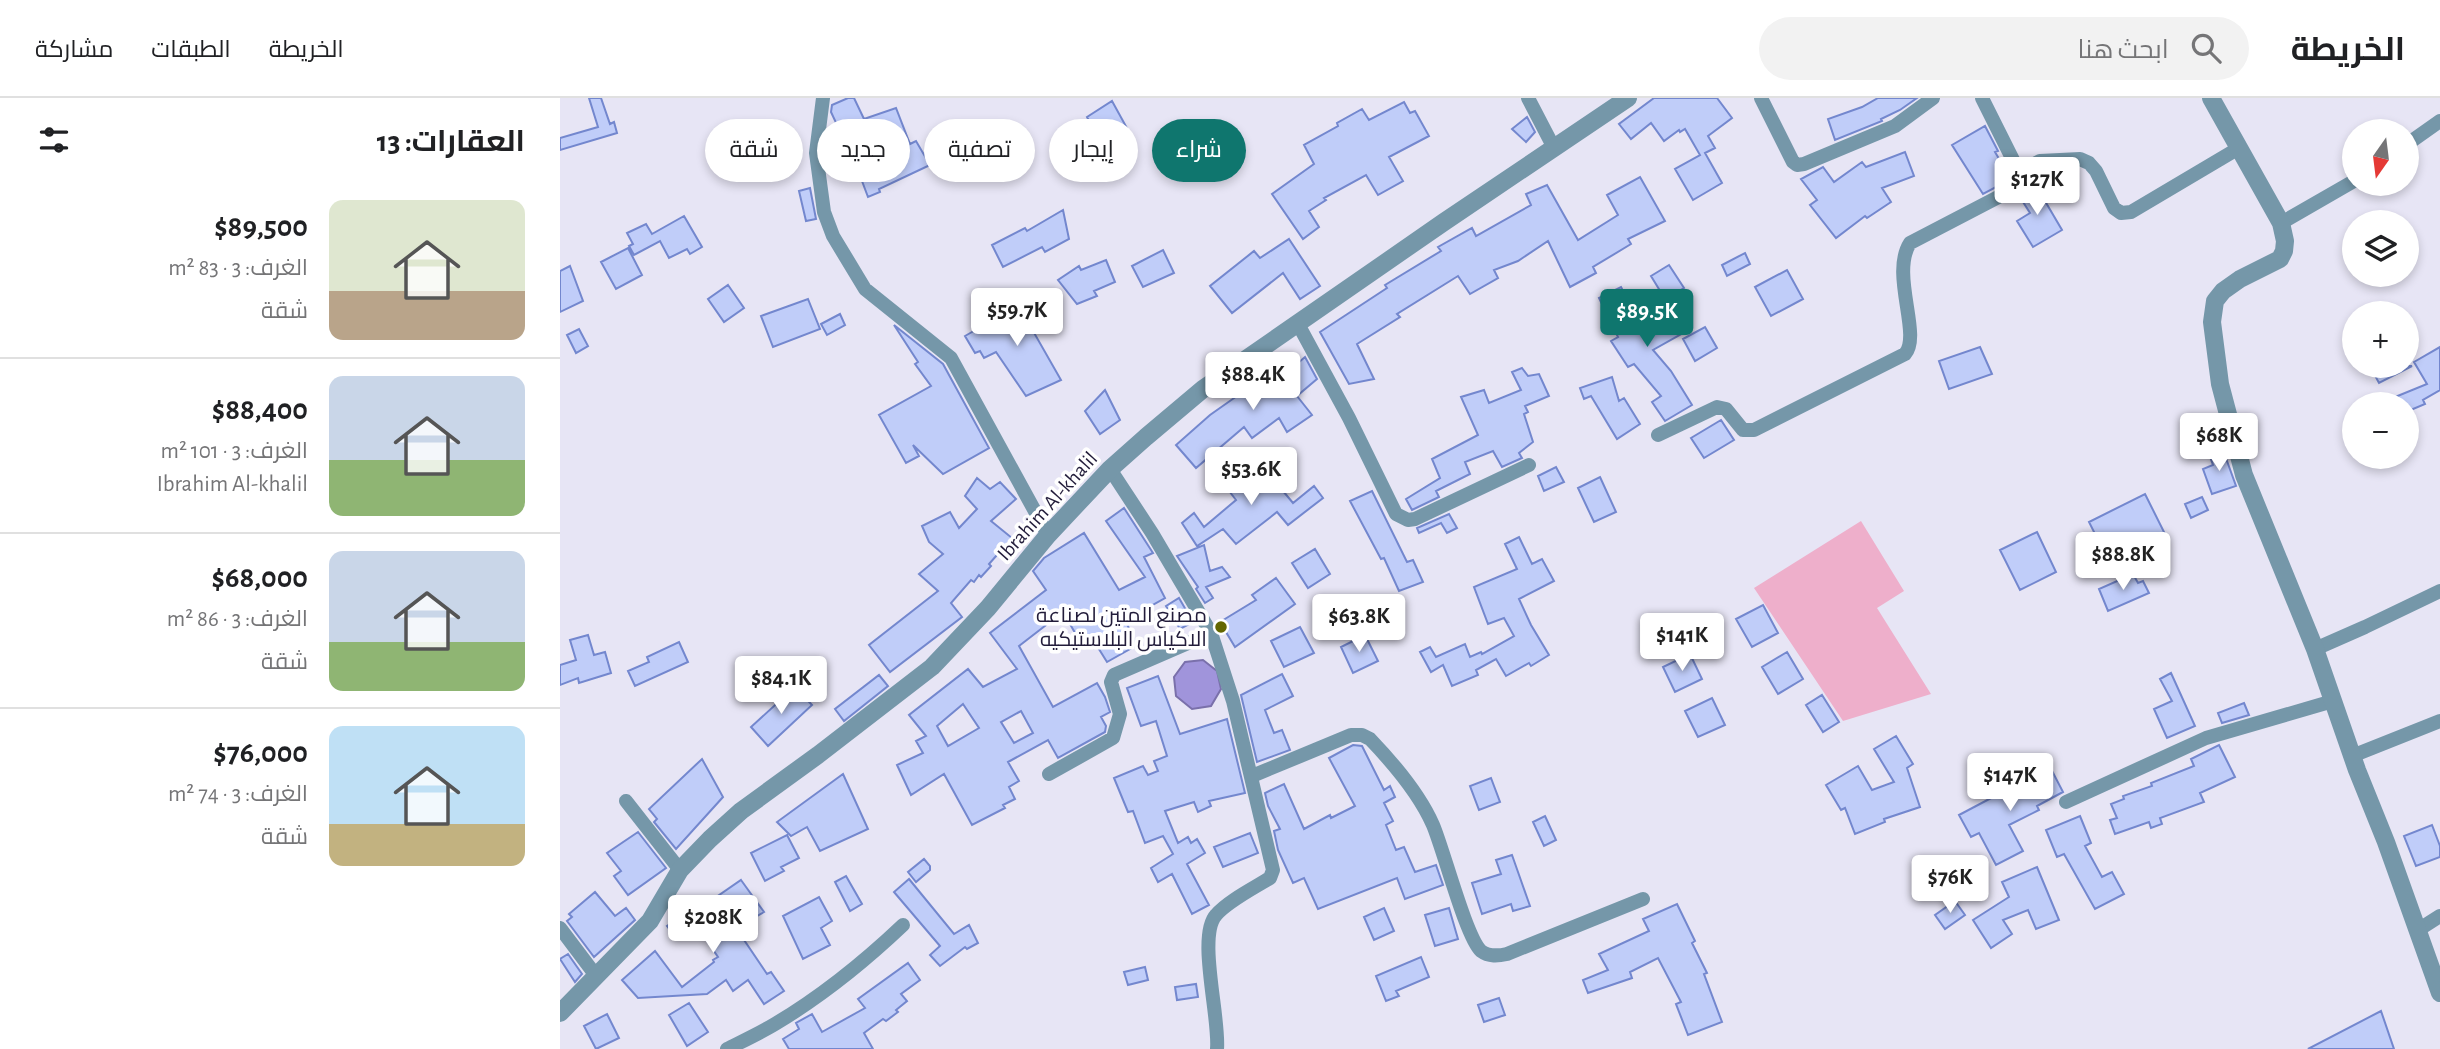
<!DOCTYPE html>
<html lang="ar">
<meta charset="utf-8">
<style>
:root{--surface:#fff;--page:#f2f2f2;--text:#202124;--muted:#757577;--line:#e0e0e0;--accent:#0f766e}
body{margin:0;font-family:"Alegreya Sans",Cairo,sans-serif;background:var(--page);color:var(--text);direction:rtl;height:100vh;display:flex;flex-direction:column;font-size:26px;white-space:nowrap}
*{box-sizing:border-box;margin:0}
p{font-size:23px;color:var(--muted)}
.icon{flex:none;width:38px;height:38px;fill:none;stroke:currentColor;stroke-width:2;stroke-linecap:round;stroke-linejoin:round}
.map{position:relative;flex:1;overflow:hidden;direction:ltr}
.side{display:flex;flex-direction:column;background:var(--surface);width:560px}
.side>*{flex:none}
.top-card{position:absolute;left:21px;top:21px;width:665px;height:63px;direction:rtl;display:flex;gap:14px}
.needle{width:46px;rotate:194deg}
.tools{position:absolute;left:1782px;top:21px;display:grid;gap:14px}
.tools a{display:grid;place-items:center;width:77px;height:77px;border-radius:50%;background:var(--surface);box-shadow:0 4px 10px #0003;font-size:35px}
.price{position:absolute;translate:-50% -60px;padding:0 16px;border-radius:7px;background:#fff;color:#222;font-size:23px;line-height:46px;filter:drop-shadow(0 2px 4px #0008)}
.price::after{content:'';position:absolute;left:50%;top:42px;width:21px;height:16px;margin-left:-10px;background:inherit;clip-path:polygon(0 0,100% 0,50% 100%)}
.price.current{background:var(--accent);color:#fff}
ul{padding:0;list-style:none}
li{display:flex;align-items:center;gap:21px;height:175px;padding:0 35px}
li+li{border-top:2px solid var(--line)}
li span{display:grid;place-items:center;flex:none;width:196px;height:140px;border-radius:14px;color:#555}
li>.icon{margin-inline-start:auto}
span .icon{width:84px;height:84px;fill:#fffc;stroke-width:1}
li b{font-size:30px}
h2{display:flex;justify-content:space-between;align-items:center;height:84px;padding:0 35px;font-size:30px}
.pill{padding:0 24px;border-radius:32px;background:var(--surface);box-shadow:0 4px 10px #0003;font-size:24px;line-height:63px}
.pill.current{background:var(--accent);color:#fff}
header{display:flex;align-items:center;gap:42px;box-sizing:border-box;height:98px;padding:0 35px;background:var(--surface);border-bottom:2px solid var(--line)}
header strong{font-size:33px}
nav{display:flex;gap:38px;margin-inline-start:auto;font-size:24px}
.search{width:490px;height:63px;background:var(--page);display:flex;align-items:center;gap:18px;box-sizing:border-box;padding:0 24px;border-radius:38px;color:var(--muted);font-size:26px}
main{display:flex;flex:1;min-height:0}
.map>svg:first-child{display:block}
</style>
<header>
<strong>الخريطة</strong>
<div class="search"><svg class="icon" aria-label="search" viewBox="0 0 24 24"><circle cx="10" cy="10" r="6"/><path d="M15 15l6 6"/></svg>ابحث هنا</div>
<nav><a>الخريطة</a><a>الطبقات</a><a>مشاركة</a></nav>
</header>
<main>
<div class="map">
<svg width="1880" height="951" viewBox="0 0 1880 951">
<rect width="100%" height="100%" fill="#e7e5f5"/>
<path fill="#eeafcb" d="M 1301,423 L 1344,493 L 1317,510 L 1371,596 L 1283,623 L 1194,490 Z"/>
<path fill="#a094db" stroke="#7a70ab" stroke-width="2" d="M 643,562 L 657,573 L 661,591 L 651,608 L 632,611 L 616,598 L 614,579 L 625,564 Z"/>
<path fill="#c0cdf9" stroke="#7387ce" stroke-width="2" fill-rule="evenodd" d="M 29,0 L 41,0 L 50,26 L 54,24 L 57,35 L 0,52 L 0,40 L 38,29 Z
M 288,0 L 294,0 L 304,21 L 336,10 L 350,46 L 356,43 L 370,67 L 319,91 L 320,94 L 308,99 L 302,83 L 303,83 L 301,77 L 303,76 L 293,52 L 275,58 L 268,36 L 268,34 L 279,31 L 271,14 L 272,7 Z
M 1094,0 L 1157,0 L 1172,20 L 1148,38 L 1155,50 L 1145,55 L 1162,85 L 1133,102 L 1115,71 L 1140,57 L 1125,31 L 1120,34 L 1119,32 L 1104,43 L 1091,25 L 1071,41 L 1059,26 Z
M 1318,0 L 1357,0 L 1340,12 L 1321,21 L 1322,23 L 1275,42 L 1268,21 L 1302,9 Z
M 552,3 L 568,32 L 542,46 L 527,19 Z
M 844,4 L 850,15 L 855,13 L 869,38 L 829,59 L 843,83 L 818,97 L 806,77 L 764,100 L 766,102 L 749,113 L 759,129 L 743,141 L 712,96 L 754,66 L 744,47 L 778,28 L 777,25 L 802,11 L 809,22 Z
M 967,19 L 975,34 L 966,44 L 952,31 Z
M 1425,28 L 1438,53 L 1435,54 L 1448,76 L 1440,87 L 1423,96 L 1392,47 Z
M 628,42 L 642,67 L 620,82 L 604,52 Z
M 1345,54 L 1354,78 L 1322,90 L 1331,104 L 1307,120 L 1305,118 L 1276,140 L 1250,107 L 1257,102 L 1241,81 L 1263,69 L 1274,84 L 1302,64 L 1306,69 Z
M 1080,79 L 1105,123 L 1068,141 L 1071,146 L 1033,169 L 1036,175 L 1010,189 L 988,143 L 958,163 L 934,172 L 938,180 L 910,196 L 898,178 L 837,216 L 840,219 L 797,246 L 814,281 L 789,286 L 760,234 L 827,190 L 825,187 L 881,153 L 878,149 L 912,130 L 916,138 L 971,107 L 966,96 L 987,87 L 1018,142 L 1058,117 L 1047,97 Z
M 1475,86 L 1502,132 L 1473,149 L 1457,123 L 1470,115 L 1458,96 Z
M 250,90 L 256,121 L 246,123 L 239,93 Z
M 503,112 L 509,141 L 485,154 L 482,149 L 443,169 L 432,147 L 465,130 L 467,133 Z
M 124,118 L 142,149 L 130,156 L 127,151 L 109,160 L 100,143 L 74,157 L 69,148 L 73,146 L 67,135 L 86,126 L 92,136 Z
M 729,141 L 760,188 L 740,201 L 723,175 L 672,215 L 650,188 L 694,153 L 700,160 Z
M 68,150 L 82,177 L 56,191 L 41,164 Z
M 603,152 L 614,175 L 583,189 L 572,168 Z
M 1185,155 L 1190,166 L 1167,178 L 1162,167 Z
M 546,162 L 555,184 L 534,193 L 537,198 L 517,206 L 498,182 L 519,168 L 521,172 Z
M 1109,167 L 1124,190 L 1105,201 L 1091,178 Z
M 10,168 L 23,203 L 0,214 L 0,173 Z
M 1227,172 L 1243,201 L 1211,218 L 1195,189 Z
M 168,187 L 184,210 L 164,224 L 148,201 Z
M 1061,189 L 1080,226 L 1109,210 L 1123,235 L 1093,252 L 1111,273 L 1132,307 L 1105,323 L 1092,304 L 1101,298 L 1074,266 L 1068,269 L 1051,243 L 1058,239 L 1039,200 Z
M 459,199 L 481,225 L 473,233 L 501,282 L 466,298 L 436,254 L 424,260 L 420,253 L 415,255 L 405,238 L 454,210 L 452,207 Z
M 248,201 L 260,231 L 213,249 L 201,218 Z
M 280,216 L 285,227 L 267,237 L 261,226 Z
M 334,227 L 383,266 L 429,350 L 383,376 L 353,347 L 359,358 L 346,365 L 319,317 L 371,288 L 355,266 L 358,264 Z
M 1145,229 L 1157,250 L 1135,263 L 1123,241 Z
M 19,231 L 28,248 L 16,255 L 7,237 Z
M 1420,249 L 1432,276 L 1389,291 L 1379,263 Z
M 1880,249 L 1880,292 L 1863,302 L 1865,306 L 1846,314 L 1846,306 L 1818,306 L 1867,286 L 1854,264 Z
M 745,259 L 757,281 L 737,298 L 752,317 L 727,334 L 719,320 L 692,340 L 684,329 L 636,370 L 616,347 L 650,317 L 694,286 L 722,268 L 725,276 Z
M 1821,268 L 1852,268 L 1819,285 L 1812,272 Z
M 962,270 L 968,278 L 979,276 L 989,298 L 965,308 L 968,314 L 964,316 L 973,344 L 959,355 L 962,360 L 942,369 L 933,353 L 905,364 L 910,376 L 876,393 L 879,399 L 852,412 L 846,401 L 880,380 L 872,361 L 918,337 L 901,299 L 924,292 L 929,305 L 961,292 L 952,274 Z
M 1052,279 L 1059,303 L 1064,300 L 1080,326 L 1057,341 L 1031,298 L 1024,301 L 1020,290 Z
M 545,292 L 560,322 L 540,336 L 525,313 Z
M 1161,322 L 1174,342 L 1144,360 L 1131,340 Z
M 1663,352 L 1676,388 L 1652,396 L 1643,371 L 1653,367 L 1649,356 Z
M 695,360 L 703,370 L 699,374 L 713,391 L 718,387 L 733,405 L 754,388 L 763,400 L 728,427 L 717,414 L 676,446 L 663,431 L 637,448 L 622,425 L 634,415 L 644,429 L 676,402 L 663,385 Z
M 996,369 L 1004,384 L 984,393 L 978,378 Z
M 1040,379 L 1056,414 L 1034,424 L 1018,390 Z
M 417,380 L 430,391 L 440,384 L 456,401 L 431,423 L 452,440 L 429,466 L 431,468 L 421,479 L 419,477 L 414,484 L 411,482 L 391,505 L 402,519 L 330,574 L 309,547 L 378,493 L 359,476 L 383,456 L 369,444 L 362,428 L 390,414 L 399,430 L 417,411 L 405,398 Z
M 812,393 L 847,464 L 853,462 L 863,484 L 839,493 L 824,460 L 821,461 L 790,403 Z
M 1585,396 L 1605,436 L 1549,464 L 1529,424 Z
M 1642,399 L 1648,412 L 1631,420 L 1625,406 Z
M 564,410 L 593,455 L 584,459 L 605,500 L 582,513 L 583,515 L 566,524 L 577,547 L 547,564 L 537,548 L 534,550 L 525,535 L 518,540 L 503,514 L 459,548 L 493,609 L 537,585 L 545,599 L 550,614 L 541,619 L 546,628 L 545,634 L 498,660 L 488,642 L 448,664 L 459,683 L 449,689 L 455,701 L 443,707 L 445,710 L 412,727 L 384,676 L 351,697 L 337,667 L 363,655 L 356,643 L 366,638 L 349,617 L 408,571 L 423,589 L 457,571 L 430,535 L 486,492 L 473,473 L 484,460 L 524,435 L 559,492 L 585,479 L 546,423 ZM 403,606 L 419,630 L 388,648 L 377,628 ZM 461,613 L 473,635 L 454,645 L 441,624 Z
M 889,416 L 897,430 L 887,435 L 881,425 L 859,435 L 857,430 Z
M 1477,434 L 1496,474 L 1460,492 L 1440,452 Z
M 959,439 L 972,466 L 982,461 L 994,483 L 959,501 L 971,527 L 989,557 L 971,568 L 969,565 L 946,578 L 936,561 L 916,572 L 918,577 L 892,588 L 883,567 L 871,574 L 860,554 L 870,549 L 876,559 L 905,546 L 910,559 L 921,554 L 922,556 L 954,538 L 944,520 L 928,526 L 914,489 L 957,471 L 945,446 Z
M 644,447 L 650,473 L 662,469 L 670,479 L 646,489 L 653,500 L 645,505 L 636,491 L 638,489 L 617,458 Z
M 755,451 L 770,476 L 748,490 L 732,465 Z
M 1573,476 L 1578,485 L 1583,483 L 1589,495 L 1548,513 L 1539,491 Z
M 716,480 L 735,506 L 675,549 L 660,524 L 696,502 L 692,497 Z
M 619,500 L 633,524 L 620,531 L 606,508 Z
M 1203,507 L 1218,535 L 1192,549 L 1176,521 Z
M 740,529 L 754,555 L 724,569 L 711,543 Z
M 28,537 L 34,557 L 45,554 L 51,575 L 19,585 L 18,580 L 0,587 L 0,567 L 16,562 L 10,542 Z
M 805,537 L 818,563 L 793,575 L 781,549 Z
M 119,544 L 128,564 L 75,588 L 68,573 L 89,564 L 87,559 Z
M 1227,554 L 1243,581 L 1218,596 L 1202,569 Z
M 1130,556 L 1142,581 L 1115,594 L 1103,569 Z
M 1611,575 L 1635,628 L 1607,640 L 1594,611 L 1612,603 L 1600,581 Z
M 722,576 L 733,598 L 705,612 L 714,635 L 722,632 L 730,652 L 697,664 L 681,597 Z
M 319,577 L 328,588 L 284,623 L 275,611 Z
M 598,578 L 620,636 L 667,621 L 685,695 L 649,703 L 651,708 L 638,714 L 634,704 L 605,713 L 618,745 L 628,739 L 631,745 L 637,741 L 645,755 L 627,766 L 649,807 L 632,816 L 612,776 L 598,784 L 591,770 L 613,756 L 603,738 L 585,745 L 573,713 L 568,714 L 554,680 L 583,668 L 588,677 L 598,673 L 594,663 L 607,658 L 596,623 L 581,628 L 567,590 Z
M 235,589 L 252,607 L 208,648 L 191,629 Z
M 1262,597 L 1279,624 L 1263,634 L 1246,607 Z
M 1152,600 L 1165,627 L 1138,639 L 1125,613 Z
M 1684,605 L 1689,617 L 1662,625 L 1658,615 Z
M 1336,638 L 1353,666 L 1347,670 L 1360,709 L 1324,721 L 1325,724 L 1295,736 L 1285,710 L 1281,712 L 1266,687 L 1298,668 L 1312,692 L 1334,684 L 1314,651 Z
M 793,647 L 802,648 L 824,692 L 830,688 L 835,699 L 824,705 L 833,723 L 826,727 L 836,752 L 844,749 L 855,774 L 876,767 L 883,787 L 845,801 L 837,780 L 758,811 L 744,780 L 733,785 L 718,752 L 714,733 L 720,731 L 708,708 L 705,695 L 724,686 L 744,731 L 770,717 L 771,720 L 795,708 L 769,660 Z
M 1659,647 L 1675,679 L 1640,695 L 1644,704 L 1600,720 L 1602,726 L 1591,730 L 1589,724 L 1555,736 L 1550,722 L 1557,720 L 1551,706 L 1564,701 L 1563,698 L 1592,688 L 1591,685 L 1634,668 L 1631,661 Z
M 142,661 L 163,699 L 116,751 L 94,724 L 97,721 L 89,711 Z
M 1489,667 L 1503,694 L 1477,708 L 1479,712 L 1449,727 L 1463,753 L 1436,767 L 1419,735 L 1411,739 L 1399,717 L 1471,679 L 1470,677 Z
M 283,676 L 308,731 L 260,753 L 247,729 L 231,738 L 217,724 Z
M 931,680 L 940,704 L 919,712 L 910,688 Z
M 985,718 L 996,742 L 984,748 L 973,724 Z
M 1520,718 L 1531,745 L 1525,748 L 1542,779 L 1552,774 L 1564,796 L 1535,811 L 1504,756 L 1497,759 L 1486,732 Z
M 1872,727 L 1880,748 L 1880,759 L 1856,768 L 1844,738 Z
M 78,734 L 106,770 L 68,797 L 54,778 L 61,773 L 47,755 Z
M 690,735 L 698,755 L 663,769 L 654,749 Z
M 227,737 L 239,760 L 221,769 L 224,773 L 205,783 L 191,755 Z
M 952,757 L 970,808 L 953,813 L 951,806 L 922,816 L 912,785 L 941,776 L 936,762 Z
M 364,761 L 370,768 L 370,772 L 356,784 L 348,774 Z
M 1477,769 L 1499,822 L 1476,831 L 1468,812 L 1443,822 L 1452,836 L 1431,850 L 1413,822 L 1449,799 L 1442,784 Z
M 286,778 L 302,806 L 290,813 L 275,784 Z
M 349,781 L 394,836 L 409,827 L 418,845 L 407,851 L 405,849 L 380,868 L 370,857 L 380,848 L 334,794 Z
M 181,782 L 204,814 L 176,830 L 207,876 L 211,874 L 224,893 L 204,906 L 188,882 L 173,893 L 166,882 L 147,896 L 78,900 L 62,882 L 95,853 L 122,889 L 154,864 L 153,862 L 158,859 L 135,826 L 158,810 L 152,802 Z
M 35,794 L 55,818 L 66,810 L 75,822 L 34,859 L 7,823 L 12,819 L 9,816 Z
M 259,799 L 272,823 L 261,830 L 270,847 L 243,861 L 223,818 Z
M 1395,803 L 1405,817 L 1385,831 L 1375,817 Z
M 1117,806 L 1135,843 L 1132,845 L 1147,875 L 1144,876 L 1162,924 L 1128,937 L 1116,906 L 1121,904 L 1098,860 L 1070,874 L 1072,880 L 1028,895 L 1023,882 L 1048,872 L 1039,856 L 1089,833 L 1083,821 Z
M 824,810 L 834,833 L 814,842 L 804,819 Z
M 889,810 L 898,841 L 875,848 L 865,817 Z
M 123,817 L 133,829 L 117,841 L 107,828 Z
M 8,856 L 22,876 L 15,884 L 0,861 Z
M 861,859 L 869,879 L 836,893 L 839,898 L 826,903 L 816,878 Z
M 348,865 L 360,882 L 341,896 L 347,903 L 336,912 L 338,914 L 326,923 L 323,921 L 304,935 L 313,951 L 229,951 L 223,941 L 239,931 L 236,925 L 252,916 L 262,934 L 305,910 L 298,901 Z
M 585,869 L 588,882 L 568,887 L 564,874 Z
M 636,886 L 638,899 L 617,902 L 615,889 Z
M 939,900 L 945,917 L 924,924 L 918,907 Z
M 129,905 L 148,934 L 127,948 L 109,917 Z
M 1821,913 L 1834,951 L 1748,951 Z
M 47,916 L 59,940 L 36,951 L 24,928 Z"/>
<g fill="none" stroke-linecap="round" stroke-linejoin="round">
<path stroke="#7597a9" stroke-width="14" d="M 263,0 L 256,55 L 264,114 L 273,138 L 305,191 L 391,260 L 488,437
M 968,0 L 994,50
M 1201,0 L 1233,64 L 1237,67 L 1244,66 L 1335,28 L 1373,0
M 1846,47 L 1880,23
M 1459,74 L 1480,63 L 1520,61 L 1529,65 L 1536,73 L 1554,110 L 1561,115 L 1571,114 L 1679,50
M 1721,125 L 1794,83
M 738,226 L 789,320 L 836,416 L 848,422 L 855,421 L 969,367
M 1098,337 L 1157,309 L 1166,311 L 1183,332 L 1194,332 L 1345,256 C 1362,237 1330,176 1350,145 L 1446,95 C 1454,88 1457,83 1459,74 L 1422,0
M 550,371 L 592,435 L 651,535 L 673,603 L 713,772 L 710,780 C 694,790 668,803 656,817 C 637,838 660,920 657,951
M 1755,551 L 1805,529 L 1880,493
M 1792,658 L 1880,623
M 489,676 L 553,640 L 560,616 L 551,584 L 554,577 L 651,535
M 692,678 L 791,637 L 802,637 L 810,641 C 834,666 859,695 873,727 C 884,753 906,839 921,853 C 929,859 938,858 947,856 L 1083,801
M 66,703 L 120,772
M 1506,704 L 1646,640 L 1773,603
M 0,830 L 37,879
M 1858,832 L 1880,818
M 167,951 C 183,943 200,935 215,926 C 262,898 304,864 343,827"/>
<path stroke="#7597a9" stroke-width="18" d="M 1651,0 L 1721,125 L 1725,143 L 1724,153 L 1720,161 L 1680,181 L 1663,193 L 1655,203 L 1652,224 L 1660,286 L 1684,377 L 1755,551 L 1797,672 L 1826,744 L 1880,895
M 0,915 L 90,823 L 120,772 L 150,741 L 181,713 L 258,657 L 372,569 L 428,510 L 488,437 L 550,371 L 586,339 L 643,291 L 884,124 L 1068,0"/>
</g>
<circle fill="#636600" stroke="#fff" stroke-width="2.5" cx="661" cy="529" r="7"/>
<g text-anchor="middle" stroke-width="7" stroke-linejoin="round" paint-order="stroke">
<g font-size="21" fill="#221c3a" stroke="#fff">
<text transform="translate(487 408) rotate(-48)" y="7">Ibrahim Al-khalil</text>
</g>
<g font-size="21" fill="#221c3a" stroke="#fff" text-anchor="end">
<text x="647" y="524">مصنع المتين لصناعة<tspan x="647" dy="24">الاكياس البلاستيكيه</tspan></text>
</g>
</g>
</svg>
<div class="tools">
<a><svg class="needle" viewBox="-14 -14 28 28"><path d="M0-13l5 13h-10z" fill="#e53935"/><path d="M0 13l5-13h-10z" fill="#757577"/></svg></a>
<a><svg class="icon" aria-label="layers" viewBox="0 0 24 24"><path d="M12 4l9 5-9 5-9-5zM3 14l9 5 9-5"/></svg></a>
<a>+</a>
<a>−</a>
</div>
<b class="price" style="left:1477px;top:119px">$127K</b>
<b class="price" style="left:457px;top:250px">$59.7K</b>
<b class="price current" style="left:1087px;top:251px">$89.5K</b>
<b class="price" style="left:693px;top:314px">$88.4K</b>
<b class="price" style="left:1659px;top:375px">$68K</b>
<b class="price" style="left:691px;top:409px">$53.6K</b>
<b class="price" style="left:1563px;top:494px">$88.8K</b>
<b class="price" style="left:799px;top:556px">$63.8K</b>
<b class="price" style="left:1122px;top:575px">$141K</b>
<b class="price" style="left:221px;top:618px">$84.1K</b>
<b class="price" style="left:1450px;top:715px">$147K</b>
<b class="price" style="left:1390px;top:817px">$76K</b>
<b class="price" style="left:153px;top:857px">$208K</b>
<div class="top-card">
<a class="pill current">شراء</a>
<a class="pill">إيجار</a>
<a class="pill">تصفية</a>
<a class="pill">جديد</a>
<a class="pill">شقة</a>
</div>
</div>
<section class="side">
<h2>العقارات: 13<svg class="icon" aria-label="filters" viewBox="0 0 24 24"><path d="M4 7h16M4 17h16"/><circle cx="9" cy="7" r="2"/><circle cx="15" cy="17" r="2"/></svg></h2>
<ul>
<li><span style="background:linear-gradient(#dfe7d0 65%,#b9a48a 0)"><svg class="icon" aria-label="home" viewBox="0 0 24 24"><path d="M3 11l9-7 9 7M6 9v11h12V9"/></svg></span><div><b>$89,500</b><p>الغرف: 3 · 83 m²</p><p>شقة</p></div></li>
<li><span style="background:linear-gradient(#c9d6e8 60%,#8fb573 0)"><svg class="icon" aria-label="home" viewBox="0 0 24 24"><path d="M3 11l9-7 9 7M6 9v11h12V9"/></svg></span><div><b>$88,400</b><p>الغرف: 3 · 101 m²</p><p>Ibrahim Al-khalil</p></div></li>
<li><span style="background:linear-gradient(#c9d6e8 65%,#8fb573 0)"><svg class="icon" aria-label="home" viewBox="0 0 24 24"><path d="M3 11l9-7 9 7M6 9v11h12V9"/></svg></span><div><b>$68,000</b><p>الغرف: 3 · 86 m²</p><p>شقة</p></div></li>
<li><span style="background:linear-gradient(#bfe0f5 70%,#c2b280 0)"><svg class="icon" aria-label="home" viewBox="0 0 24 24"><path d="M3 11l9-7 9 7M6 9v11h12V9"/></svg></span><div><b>$76,000</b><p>الغرف: 3 · 74 m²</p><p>شقة</p></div></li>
</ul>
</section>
</main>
